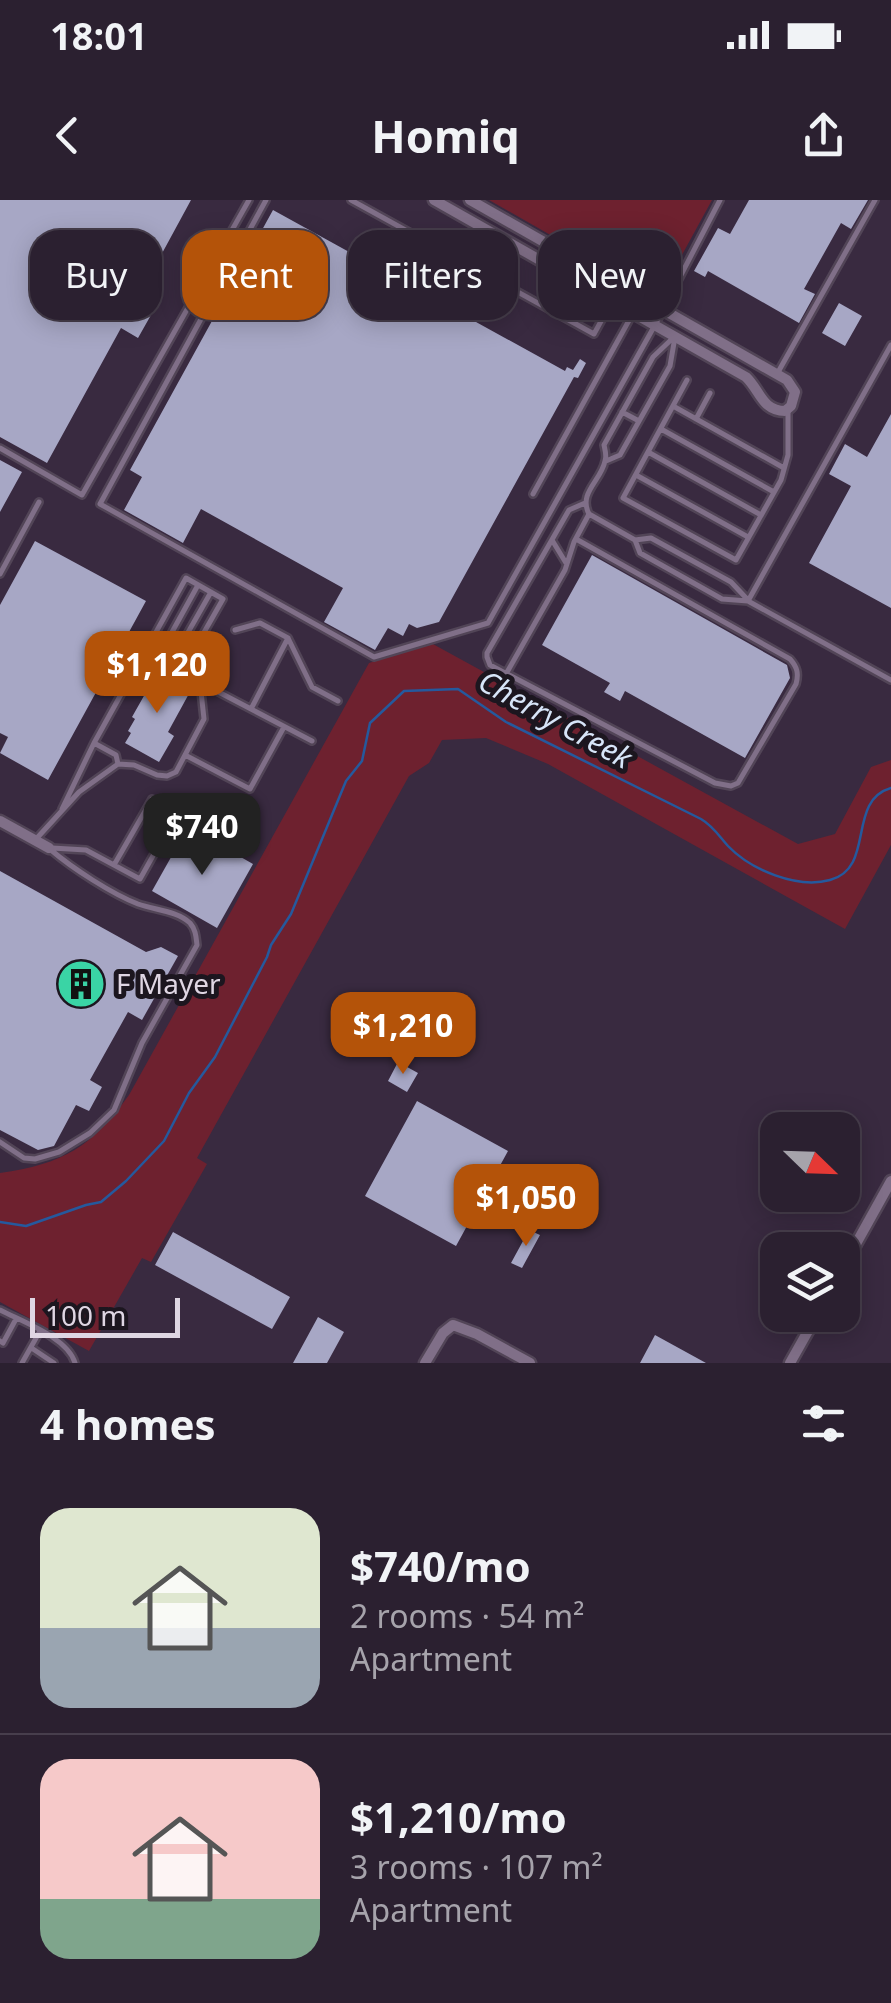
<!DOCTYPE html>
<meta charset="utf-8">
<style>
:root{--surface:#2b2030;--page:#332838;--text:#f1f3f6;--muted:#a6a3ab;--line:#473e4c;--accent:#b45309}
body{margin:0;font-family:"Noto Sans",sans-serif;background:var(--page);color:var(--text);height:100vh;display:flex;flex-direction:column;font-size:38px;white-space:nowrap}
*{box-sizing:border-box;margin:0}
p{font-size:32px;color:var(--muted)}
.icon{flex:none;width:55px;height:55px;fill:none;stroke:currentColor;stroke-width:2;stroke-linecap:round;stroke-linejoin:round}
.map{position:relative;height:1163px;overflow:hidden}
.side{display:flex;flex-direction:column;background:var(--surface);flex:1}
.side>*{flex:none}
.top-card{position:absolute;left:30px;top:30px;width:832px;height:90px;display:flex;gap:20px}
.needle{width:65px;rotate:113deg}
.fabs{position:absolute;left:760px;top:912px;display:grid;gap:20px}
.fabs a{display:grid;place-items:center;width:100px;height:100px;border-radius:20px;background:var(--surface);box-shadow:0 5px 25px #0003,0 0 0 2px var(--line);font-size:50px}
.scale{position:absolute;left:30px;bottom:25px;width:150px;box-sizing:border-box;padding-left:10px;border:5px solid #dfd6e3;border-top:0;font-size:28px;line-height:35px;white-space:nowrap;color:#dfd6e3;-webkit-text-stroke:8px #1c161f;paint-order:stroke}
.price{position:absolute;translate:-50% -85px;padding:0 22px;border-radius:20px;background:var(--accent);color:#fff;font-size:32px;line-height:65px;filter:drop-shadow(0 2px 5px #0008)}
.price::after{content:'';position:absolute;left:50%;top:60px;width:30px;height:22px;margin-left:-15px;background:inherit;clip-path:polygon(0 0,100% 0,50% 100%)}
.price.selected{background:#222;color:#fff}
ul{padding:0;list-style:none}
li{display:flex;align-items:center;gap:30px;height:250px;padding:0 40px}
li+li{border-top:2px solid var(--line)}
li span{display:grid;place-items:center;flex:none;width:280px;height:200px;border-radius:30px;color:#555}
li>.icon{margin-inline-start:auto}
span .icon{width:120px;height:120px;fill:#fffc;stroke-width:1}
li b{font-size:42px}
h2{display:flex;justify-content:space-between;align-items:center;height:120px;padding:0 40px;font-size:42px}
.pill{padding:0 35px;border-radius:30px;background:var(--surface);box-shadow:0 5px 25px #0003,0 0 0 2px var(--line);font-size:35px;line-height:90px}
.pill.selected{background:var(--accent);color:#fff}
.status{display:flex;justify-content:space-between;align-items:center;height:70px;padding:0 50px;background:var(--surface);direction:ltr}
.status svg{height:28px;fill:currentColor}
header{display:flex;justify-content:space-between;align-items:center;height:130px;padding:0 40px;background:var(--surface);font-size:45px;font-weight:700}
.map>svg:first-child{display:block}
</style>
<div class="status"><b>18:01</b><svg viewBox="0 0 49 12"><path d="M0 12V9h3v3zM5 12V6h3v6zM10 12V3h3v9zM15 12V0h3v12zM26 1h20v11H26zM47 4h2v5h-2z"/></svg></div>
<header><svg class="icon" aria-label="back" viewBox="0 0 24 24"><path d="M15 5l-7 7 7 7"/></svg>Homiq<svg class="icon" aria-label="share" viewBox="0 0 24 24"><path d="M12 15V3M7 8l5-5 5 5M5 13v7h14v-7"/></svg></header>
<div class="map">
<svg width="891" height="1163" viewBox="0 0 891 1163">
<rect width="100%" height="100%" fill="#392a40"/>
<path fill="#6e212f" d="M 489,0 L 712,0 L 659,97 Z
M 431,443 L 798,644 L 835,634 L 871,567 L 891,560 L 891,645 L 845,729 L 548,564 L 486,538 L 442,540 L 429,563 L 409,576 L 197,958 L 207,964 L 151,1062 L 142,1058 L 89,1151 L 0,1102 L 0,973 C 63,964 92,947 129,895 L 369,463 Z"/>
<g fill="none" stroke-linecap="round" stroke-linejoin="round">
<path stroke="#25599d" stroke-width="2.5" d="M 0,1022 L 26,1026 L 86,1005 L 101,1002 L 126,981 L 164,941 L 189,893 L 215,857 L 267,757 L 271,745 L 291,714 L 346,581 L 362,561 L 370,523 L 404,491 L 458,489 L 506,522 L 701,619 C 713,626 719,636 728,646 C 751,670 797,689 830,680 C 876,668 846,601 891,588"/>
</g>
<path fill="#a7a7c5" d="M 0,0 L 191,0 L 134,105 L 151,115 L 138,138 L 121,128 L 47,263 L 0,237 Z
M 749,0 L 868,0 L 851,29 L 841,23 L 804,89 L 815,94 L 799,123 L 708,71 L 705,77 L 694,71 L 718,28 L 730,34 Z
M 273,10 L 565,171 L 567,167 L 573,170 L 580,159 L 586,163 L 578,178 L 574,177 L 439,422 L 417,428 L 409,424 L 403,436 L 388,428 L 375,450 L 324,422 L 343,388 L 201,309 L 183,343 L 124,310 L 142,277 L 130,270 Z
M 839,103 L 862,116 L 845,146 L 822,133 Z
M 891,214 L 891,408 L 809,363 L 851,286 L 829,274 L 845,244 L 867,257 Z
M 0,260 L 22,272 L 0,312 Z
M 35,341 L 146,401 L 48,580 L 0,553 L 8,537 L 0,533 L 0,405 Z
M 592,355 L 787,465 L 790,478 L 745,558 L 625,491 L 620,501 L 604,492 L 610,483 L 542,445 Z
M 158,471 L 191,490 L 168,532 L 174,536 L 159,562 L 125,543 L 131,533 L 128,531 L 135,519 L 132,517 Z
M 188,627 L 253,664 L 217,728 L 152,691 Z
M 0,671 L 146,752 L 161,747 L 178,756 L 142,820 L 128,812 L 90,880 L 102,887 L 89,911 L 76,905 L 54,946 L 38,950 L 0,930 Z
M 398,862 L 418,873 L 407,892 L 388,881 Z
M 417,901 L 508,951 L 456,1046 L 365,996 Z
M 529,1030 L 540,1035 L 522,1068 L 511,1063 Z
M 173,1032 L 290,1097 L 272,1129 L 155,1065 Z
M 318,1117 L 344,1132 L 327,1163 L 293,1163 Z
M 655,1135 L 706,1163 L 640,1163 Z"/>
<g fill="none" stroke-linecap="round" stroke-linejoin="round">
<g stroke="#524557" stroke-width="10">
<path id="service" d="M 266,0 L 100,304 L 374,457 L 488,423 L 655,125 L 720,0
M 351,0 L 594,134 L 611,103
M 674,137 L 653,157 L 604,245 C 605,250 607,256 605,261 C 601,281 578,293 589,314 L 635,340 L 640,353 L 722,399 L 748,401
M 891,145 L 748,401 L 891,480
M 777,174 L 875,0
M 687,180 L 623,298 L 736,360 L 781,280 L 788,255 L 788,212
M 673,206 L 784,268
M 622,212 L 639,221
M 696,219 L 710,193
M 661,229 L 774,292
M 0,248 L 82,295 L 249,0
M 648,252 L 761,315
M 606,261 L 620,255 L 670,166 L 675,137
M 636,275 L 748,337
M 533,294 L 632,115
M 576,339 L 790,459 C 797,467 799,473 796,484 L 738,583 L 731,586 L 715,583 L 490,465 L 487,457 L 487,453 L 569,310 L 585,303
M 552,340 L 566,363
M 635,340 L 651,338 L 731,382 L 748,400
M 0,374 L 39,302
M 235,430 L 260,423 L 288,438 L 312,487 L 338,501
M 166,443 L 198,385
M 178,450 L 211,392
M 145,452 L 186,378 L 223,399 L 190,457 L 153,437
M 506,474 L 565,370 L 574,342 L 589,314
M 251,509 L 288,438
M 94,543 L 116,555 L 118,564
M 185,555 L 250,589 L 284,527
M 62,609 L 94,543 L 144,453 L 312,541
M 37,638 L 79,592 L 118,564 L 134,565 L 157,575 L 167,576 L 176,572 L 204,519 L 200,482
M 52,648 L 86,650 L 140,679 L 177,613 L 152,599 L 114,665
M 0,942 L 24,958 L 35,959 L 59,952 L 90,933 L 114,910 L 142,843 L 197,745 C 196,737 196,730 190,723 C 177,711 155,710 138,704 C 112,694 72,668 51,650
M 0,1110 C 23,1122 68,1138 75,1163
M 0,1141 L 3,1143 L 16,1119
M 33,1149 L 54,1163
M 22,1163 L 40,1131"/>
</g>
<g stroke="#524557" stroke-width="15">
<path id="minor" d="M 434,0 L 746,177 C 760,190 762,211 785,211 L 791,206 L 795,192 L 787,180 L 470,0
M 0,621 L 49,648
M 842,1069 L 891,981
M 425,1163 L 443,1133 L 453,1125 L 477,1134 L 530,1163
M 790,1163 L 817,1115"/>
</g>
<use href="#service" stroke="#806f88" stroke-width="5"/>
<use href="#minor" stroke="#806f88" stroke-width="10"/>
</g>
<defs>
<g id="building-disc" transform="scale(2.5)"><circle r="9.5" fill="#3ad4a5" stroke="#1c161f"/><path d="M-4-6H4V6H1V3H-1V6H-4ZM-2.5-4.3h1.7v1.8h-1.7ZM.8-4.3h1.7v1.8H.8ZM-2.5-1h1.7V.8h-1.7ZM.8-1h1.7V.8H.8Z" fill="#111"/></g>
</defs>
<g fill-rule="evenodd">
<use href="#building-disc" x="81" y="784"/>
</g>
<g text-anchor="middle" stroke-width="10" stroke-linejoin="round" paint-order="stroke">
<g font-size="28" fill="#dfd6e3" stroke="#1c161f" text-anchor="start">
<text x="116" y="794">F Mayer</text>
</g>
<g font-size="30" font-style="italic" fill="#d7e5f8" stroke="#1c161f">
<text transform="translate(555 520) rotate(29)" y="10">Cherry Creek</text>
</g>
</g>
</svg>
<div class="fabs">
<a><svg class="needle" viewBox="-14 -14 28 28"><path d="M0-13l5 13h-10z" fill="#e53935"/><path d="M0 13l5-13h-10z" fill="#a6a3ab"/></svg></a>
<a><svg class="icon" aria-label="layers" viewBox="0 0 24 24"><path d="M12 4l9 5-9 5-9-5zM3 14l9 5 9-5"/></svg></a>
</div>
<div class="scale">100 m</div>
<b class="price" style="left:157px;top:516px">$1,120</b>
<b class="price selected" style="left:202px;top:678px">$740</b>
<b class="price" style="left:403px;top:877px">$1,210</b>
<b class="price" style="left:526px;top:1049px">$1,050</b>
<div class="top-card">
<a class="pill">Buy</a>
<a class="pill selected">Rent</a>
<a class="pill">Filters</a>
<a class="pill">New</a>
</div>
</div>
<section class="side">
<h2>4 homes<svg class="icon" aria-label="filters" viewBox="0 0 24 24"><path d="M4 7h16M4 17h16"/><circle cx="9" cy="7" r="2"/><circle cx="15" cy="17" r="2"/></svg></h2>
<ul>
<li><span style="background:linear-gradient(#dfe7d0 60%,#9aa5b1 0)"><svg class="icon" aria-label="home" viewBox="0 0 24 24"><path d="M3 11l9-7 9 7M6 9v11h12V9"/></svg></span><div><b>$740/mo</b><p>2 rooms · 54 m²</p><p>Apartment</p></div></li>
<li><span style="background:linear-gradient(#f6c9c9 70%,#7fa58c 0)"><svg class="icon" aria-label="home" viewBox="0 0 24 24"><path d="M3 11l9-7 9 7M6 9v11h12V9"/></svg></span><div><b>$1,210/mo</b><p>3 rooms · 107 m²</p><p>Apartment</p></div></li>
</ul>
</section>
